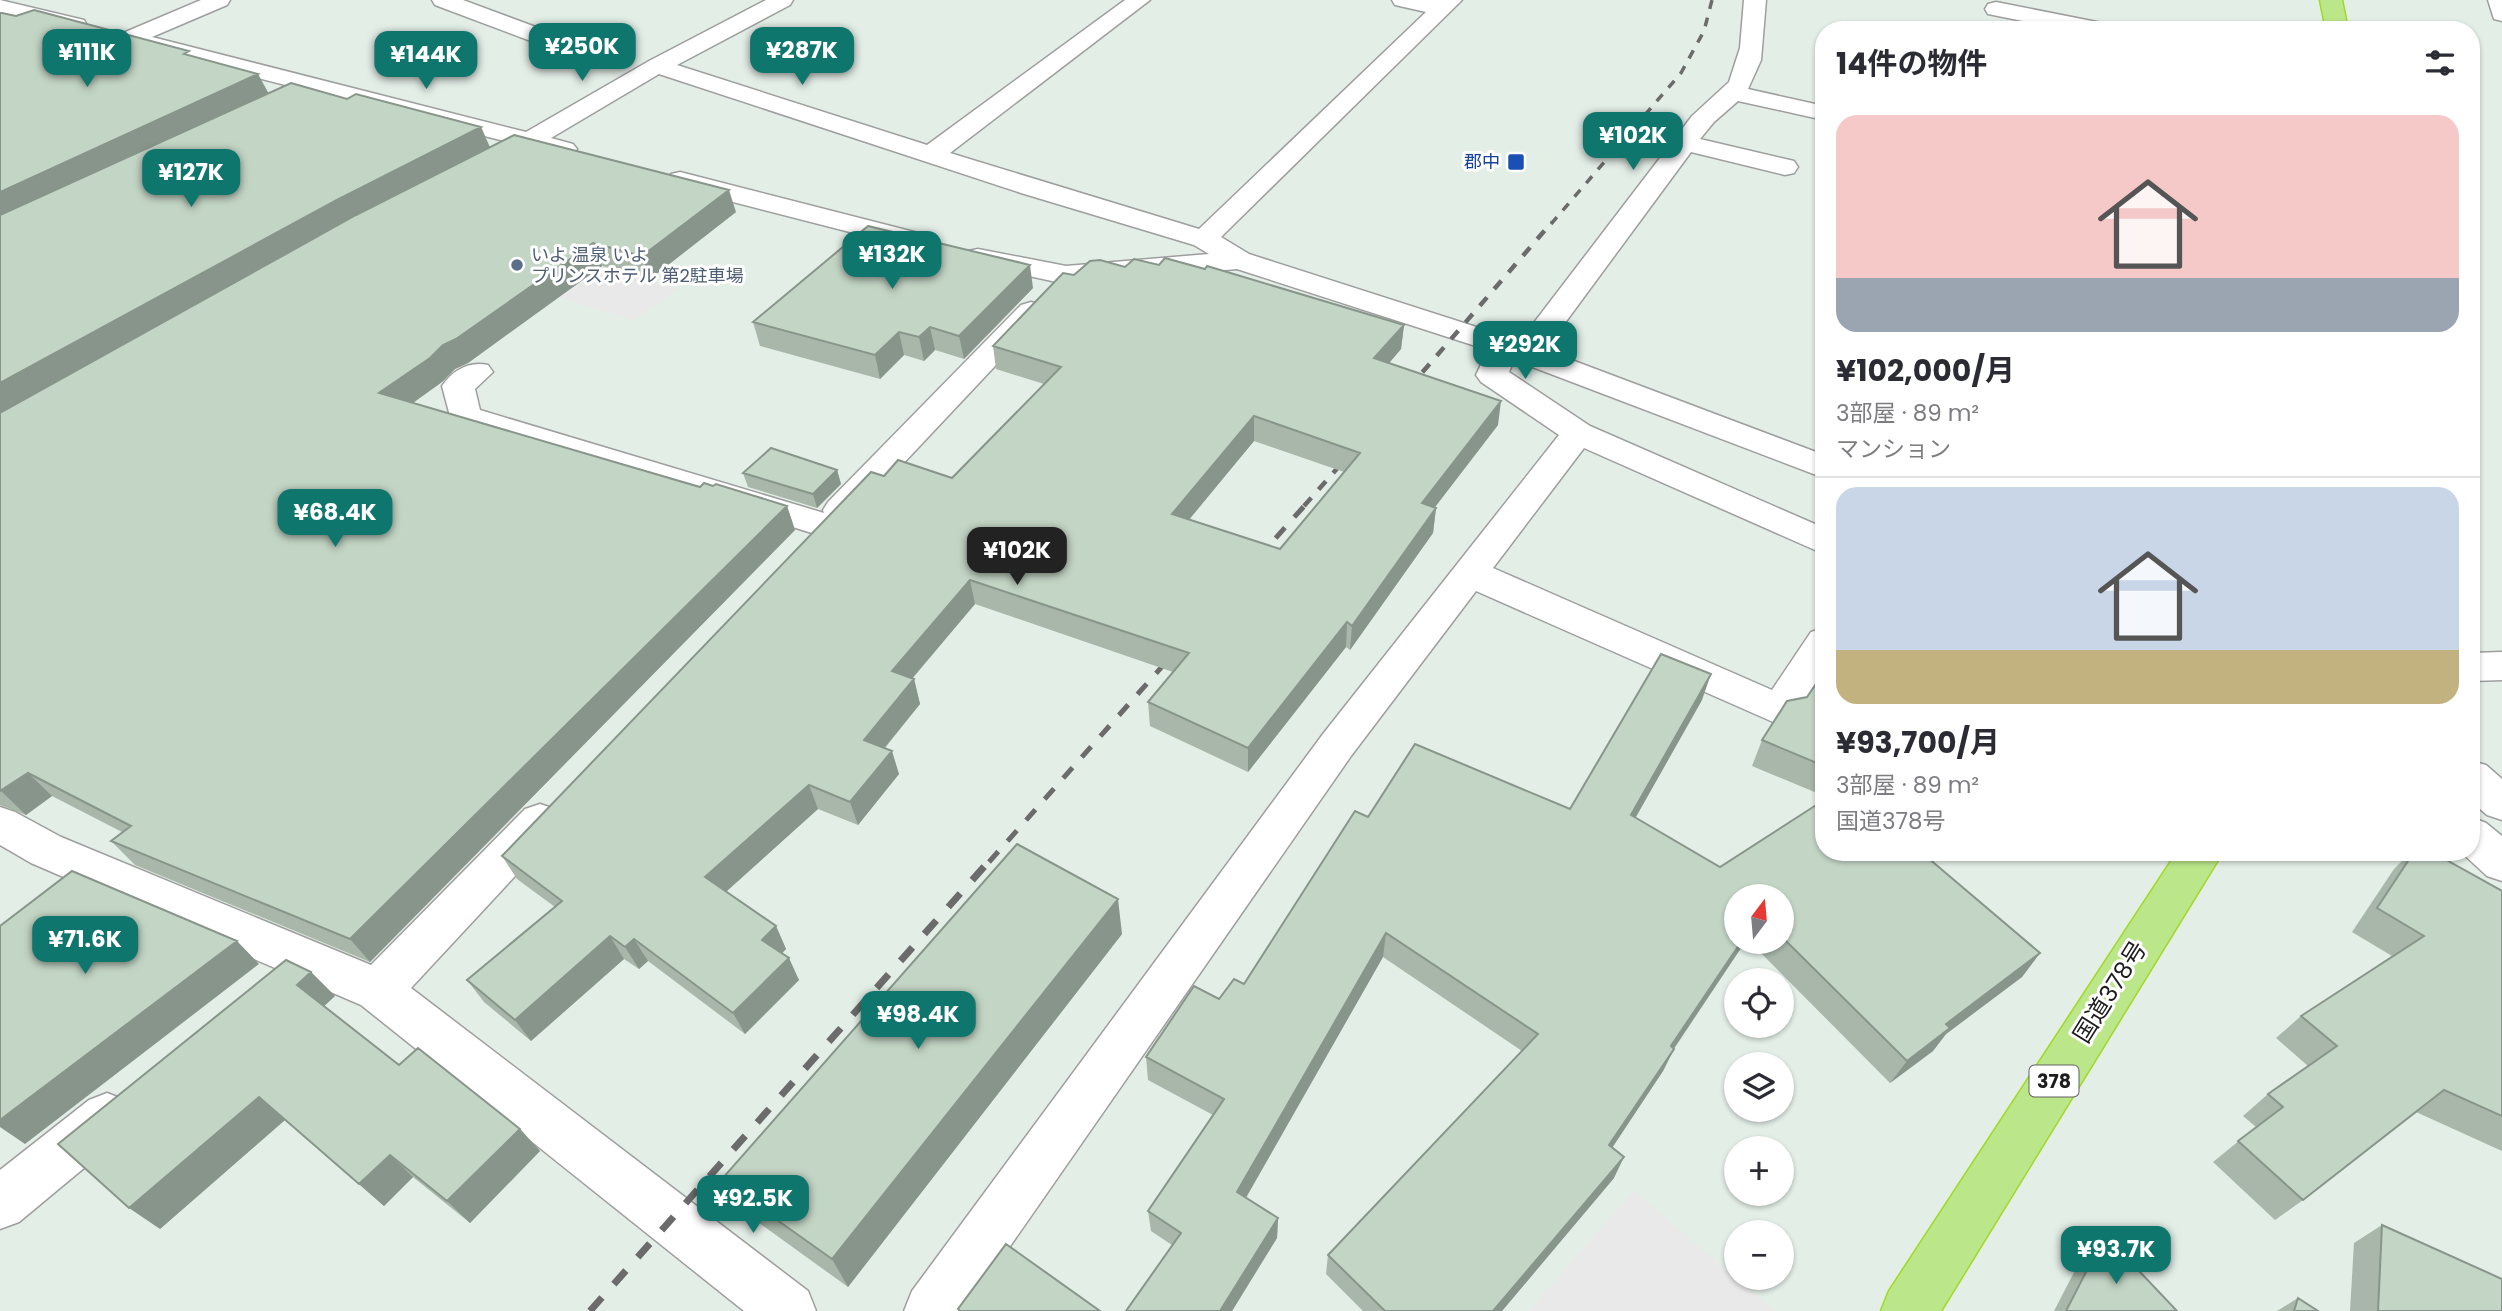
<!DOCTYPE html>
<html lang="ja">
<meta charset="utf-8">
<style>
:root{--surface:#fff;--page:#f2f2f3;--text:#2b2b33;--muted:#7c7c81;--line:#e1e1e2;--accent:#0f766e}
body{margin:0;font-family:Poppins,"Noto Sans JP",sans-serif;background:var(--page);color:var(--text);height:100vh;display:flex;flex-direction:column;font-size:26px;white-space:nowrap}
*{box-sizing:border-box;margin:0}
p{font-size:23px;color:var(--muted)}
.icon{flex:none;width:38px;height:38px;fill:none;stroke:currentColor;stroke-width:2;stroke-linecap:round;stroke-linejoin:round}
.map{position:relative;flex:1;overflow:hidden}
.drawer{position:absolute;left:1815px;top:21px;width:665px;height:840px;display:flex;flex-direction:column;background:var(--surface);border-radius:28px;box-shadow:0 2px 5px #0004}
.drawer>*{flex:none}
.needle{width:46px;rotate:16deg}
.buttons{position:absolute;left:1724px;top:884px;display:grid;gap:14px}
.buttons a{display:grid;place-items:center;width:70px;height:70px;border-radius:50%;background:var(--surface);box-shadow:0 2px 5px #0004;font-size:35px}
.price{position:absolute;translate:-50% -60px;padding:0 16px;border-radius:14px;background:var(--accent);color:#fff;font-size:23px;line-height:46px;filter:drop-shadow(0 2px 4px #0008)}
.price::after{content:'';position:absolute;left:50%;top:42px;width:21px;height:16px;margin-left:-10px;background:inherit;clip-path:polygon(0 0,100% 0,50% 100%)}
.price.active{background:#222;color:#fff}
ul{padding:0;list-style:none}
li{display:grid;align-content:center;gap:14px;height:371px;padding:0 21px}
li+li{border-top:2px solid var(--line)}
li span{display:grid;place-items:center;height:217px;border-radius:21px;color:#555}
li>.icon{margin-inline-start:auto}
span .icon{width:126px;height:126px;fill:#fffc;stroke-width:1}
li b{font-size:30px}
h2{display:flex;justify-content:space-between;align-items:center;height:84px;padding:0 21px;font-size:30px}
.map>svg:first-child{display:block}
</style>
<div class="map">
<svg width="2502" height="1311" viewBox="0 0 2502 1311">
<rect width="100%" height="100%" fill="#e3eee7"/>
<path fill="#e9e9e9" d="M 408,217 L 678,289 L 634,320 L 367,241 Z
M 1634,1191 L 1775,1311 L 1529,1311 Z"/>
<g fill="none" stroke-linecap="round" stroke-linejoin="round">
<g stroke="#9e9e9e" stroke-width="3">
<path id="minor" d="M 0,0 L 84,20 L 87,25 L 84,30 L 76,32 L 0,12 Z
M 201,0 L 230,0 L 227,5 L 152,37 L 526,132 L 649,61 L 766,0 L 793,0 L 790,5 L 677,65 L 927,145 L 1125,0 L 1150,0 L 950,153 L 1199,229 L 1426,12 L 1395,5 L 1392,0 L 1462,0 L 1221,237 L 1249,254 L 1520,341 L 1692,116 L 1729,82 L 1740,48 L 1744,0 L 1766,0 L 1761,60 L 1748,89 L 1824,106 L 1824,120 L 1738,101 L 1714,122 L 1700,139 L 1794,161 L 1798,167 L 1794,173 L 1785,175 L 1691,152 L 1545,350 L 1824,455 L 1824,478 L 1514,360 L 1509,372 L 1590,426 L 1824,528 L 1824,554 L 1584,448 L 1493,568 L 1772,690 L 1811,632 L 1824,628 L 1824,674 L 1794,721 L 1780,725 L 1476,591 L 1351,756 L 965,1311 L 904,1311 L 912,1291 L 1323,734 L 1559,435 L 1481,382 L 1476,375 L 1488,350 L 1237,269 L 1066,284 L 968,263 L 964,257 L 968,251 L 978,249 L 1066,266 L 1209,254 L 1194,245 L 1021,193 L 659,74 L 551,138 L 573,144 L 577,149 L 573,154 C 559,158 544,146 531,149 C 522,152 519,155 508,152 L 504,147 L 508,142 L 133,46 L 123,43 L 120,38 L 123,33 Z
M 432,0 L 463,0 L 560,36 L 563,41 L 560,46 L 544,46 L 435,5 Z
M 2488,0 L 2502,0 L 2502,21 L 2494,19 Z
M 1996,2 L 2102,23 L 2110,25 L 2113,30 L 2067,30 L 1988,14 L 1985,9 L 1988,4 Z
M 680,172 L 926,235 L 930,241 L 926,247 L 916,249 L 671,186 L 667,180 L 671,174 Z
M 1031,302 L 1041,305 L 1046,311 L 1041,317 L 852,518 L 840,521 L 843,525 L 837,533 L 825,537 L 455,423 L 450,416 L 442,386 C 453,370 469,361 488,365 L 493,372 L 475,389 L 480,410 L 824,513 L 823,510 L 828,502 L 1021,305 Z
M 2502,652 L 2502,680 L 2471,681 L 2471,653 Z
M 2471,761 L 2486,765 L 2502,779 L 2502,820 L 2487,815 L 2471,801 Z
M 540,804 L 555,809 L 561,821 L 555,833 L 411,988 L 808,1291 L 816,1311 L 744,1311 L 361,1005 L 31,863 L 0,845 L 0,807 L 15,812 L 61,837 L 371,965 L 525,809 Z
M 2471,817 L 2486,823 L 2502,836 L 2502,881 L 2487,876 L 2461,852 L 2471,852 Z
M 107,1093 L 125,1100 L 132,1117 L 125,1134 L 19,1222 L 0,1229 L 0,1170 L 89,1100 Z"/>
</g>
<g stroke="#a0d924" stroke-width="3">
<path id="highway" d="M 2320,0 L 2342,0 L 2348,30 L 2326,30 Z
M 2177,852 L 2223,852 L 1941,1311 L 1881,1311 L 1889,1291 Z"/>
</g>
<use href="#minor" fill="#fff" fill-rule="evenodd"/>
<use href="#highway" fill="#bbe68a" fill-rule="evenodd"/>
<path stroke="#6b6b6b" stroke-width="3.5" stroke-dasharray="9 9" stroke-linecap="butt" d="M 1551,224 L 1681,73 L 1704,31 L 1712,0"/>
<path stroke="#6b6b6b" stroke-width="4.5" stroke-dasharray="11 11" stroke-linecap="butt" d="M 1408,389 L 1552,222
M 1304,506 L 1350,454"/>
<path stroke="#6b6b6b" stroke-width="5" stroke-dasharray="14 14" stroke-linecap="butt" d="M 1257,559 L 1306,504
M 989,862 L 1174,653"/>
<path stroke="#6b6b6b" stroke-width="7" stroke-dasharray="18 18" stroke-linecap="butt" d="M 590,1311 L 990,860"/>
</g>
<path fill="#a8b7a9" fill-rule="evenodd" d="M 0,13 L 192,56 L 268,94 L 347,99 L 481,127 L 490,147 L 736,212 L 650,279 L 602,266 L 468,363 L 455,369 L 442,382 L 413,403 L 700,487 L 713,486 L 787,506 L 795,530 L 370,962 L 135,865 L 111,841 L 122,832 L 52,796 L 26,815 L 0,805 Z
M 1125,267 L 1404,325 L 1401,349 L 1389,363 L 1498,425 L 1434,508 L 1436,508 L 1433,533 L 1350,650 L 1346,647 L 1248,772 L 1150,726 L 1148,702 L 1173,672 L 975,604 L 912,679 L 914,679 L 920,704 L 885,748 L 899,774 L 858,825 L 818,809 L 726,891 L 776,926 L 786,949 L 782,953 L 799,980 L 745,1034 L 648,961 L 639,969 L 624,959 L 531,1041 L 484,1002 L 467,980 L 555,907 L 517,879 L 502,856 L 884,476 L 952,478 L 1044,384 L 996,369 L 993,346 L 1074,275 ZM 1254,441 L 1344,472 L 1280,549 L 1189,519 Z
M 1033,288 L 964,359 L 935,350 L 924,361 L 904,355 L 880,379 L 760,346 L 753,322 Z
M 837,470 L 841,484 L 817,508 L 748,487 L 743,473 Z
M 1824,672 L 1824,796 L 1752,766 L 1762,740 L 1807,697 Z
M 1702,700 L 1635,818 L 1720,867 L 2040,953 L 2022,977 L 1946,1034 L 1933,1051 L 1890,1083 L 1750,942 L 1782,942 L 1782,896 L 1736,896 L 1736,942 L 1745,942 L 1674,1049 L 1663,1071 L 1612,1148 L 1614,1178 L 1502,1311 L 1363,1311 L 1326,1274 L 1328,1255 L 1522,1051 L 1383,957 L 1246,1198 L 1278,1218 L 1277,1238 L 1232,1311 L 1126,1311 L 1172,1245 L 1151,1231 L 1148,1211 L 1213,1115 L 1148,1080 L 1146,1057 L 1219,999 L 1244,984 L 1368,817 L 1570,809 Z
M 2411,852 L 2432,852 L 2502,891 L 2502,1151 L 2416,1112 L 2303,1200 L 2275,1220 L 2213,1162 L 2256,1127 L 2243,1116 L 2268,1094 L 2308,1066 L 2276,1038 L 2301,1016 L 2392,956 L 2352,932 L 2394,869 Z
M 1122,934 L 848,1287 L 741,1210 L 721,1180 Z
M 311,972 L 335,996 L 324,1006 L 399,1065 L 520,1129 L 540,1151 L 470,1223 L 413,1177 L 384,1206 L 285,1120 L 160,1229 Z
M 2382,1225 L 2502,1311 L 2350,1311 L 2354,1243 Z
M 2105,1235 L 2177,1311 L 2054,1311 L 2084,1253 Z
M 2298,1298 L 2318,1311 L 2277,1311 Z"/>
<path fill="#88958a" d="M 258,74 L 269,94 L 0,220 L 0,192 Z
M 481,127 L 490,148 L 0,415 L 0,383 L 335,201 Z
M 729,190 L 736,212 L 650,279 L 642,256 Z
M 593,243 L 602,266 L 468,363 L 455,369 L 442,382 L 393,417 L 379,393 L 443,345 Z
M 1030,265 L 1033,288 L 964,359 L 959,336 Z
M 1404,325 L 1401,349 L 1373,382 L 1374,358 Z
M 930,327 L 935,350 L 924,361 L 919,337 Z
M 899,332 L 904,355 L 880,379 L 875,355 Z
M 1501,401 L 1498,425 L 1419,528 L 1422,503 Z
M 1254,416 L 1254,441 L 1174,538 L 1172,514 Z
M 837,470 L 841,484 L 817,508 L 813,494 Z
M 787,506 L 795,530 L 370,962 L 350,939 Z
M 1436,508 L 1433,533 L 1350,650 L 1352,626 Z
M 970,580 L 975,604 L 898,695 L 892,671 Z
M 1347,622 L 1346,647 L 1248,772 L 1248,748 Z
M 1711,674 L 1702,700 L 1623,840 L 1631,815 Z
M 914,679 L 920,704 L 872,763 L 864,740 Z
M 892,751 L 899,774 L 858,825 L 850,802 Z
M 28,773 L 52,796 L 26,815 L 1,791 Z
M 809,785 L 818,809 L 717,900 L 705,877 Z
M 1118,899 L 1122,934 L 848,1287 L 832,1259 Z
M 776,926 L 786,949 L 773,962 L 762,940 Z
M 1386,933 L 1383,957 L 1237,1213 L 1237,1192 Z
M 610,936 L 624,959 L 531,1041 L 515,1020 Z
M 634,939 L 648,961 L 639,969 L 625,947 Z
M 237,941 L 259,964 L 25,1144 L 0,1127 L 0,1120 Z
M 1741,942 L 1745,942 L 1660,1069 L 1671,1046 Z
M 2040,953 L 2022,977 L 1946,1034 L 1933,1051 L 1890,1083 L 1907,1061 L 1946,1024 Z
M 789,958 L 799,980 L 745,1034 L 733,1013 Z
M 311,972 L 335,996 L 321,1009 L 297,985 Z
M 1674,1049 L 1663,1071 L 1600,1166 L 1609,1145 Z
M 259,1097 L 285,1120 L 160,1229 L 129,1208 Z
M 520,1129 L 540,1151 L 470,1223 L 447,1201 Z
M 390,1155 L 413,1177 L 384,1206 L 359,1184 Z
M 1624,1157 L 1614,1178 L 1502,1311 L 1493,1311 Z
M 1278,1218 L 1277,1238 L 1232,1311 L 1220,1311 Z"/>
<path fill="#c3d5c5" stroke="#88958a" stroke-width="2" fill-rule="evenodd" d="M 34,10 L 189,51 L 184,54 L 258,74 L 0,192 L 0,13 L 2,13 L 16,16 Z
M 291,83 L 347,99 L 356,94 L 481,127 L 335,201 L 0,383 L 0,215 Z
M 514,135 L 729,190 L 642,256 L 593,243 L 456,339 L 443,345 L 430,358 L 379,393 L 700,487 L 704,483 L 713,486 L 716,484 L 787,506 L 350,939 L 111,841 L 131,826 L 28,773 L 0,791 L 0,413 L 356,215 Z
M 868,226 L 1030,265 L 959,336 L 930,327 L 919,337 L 899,332 L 875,355 L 753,322 Z
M 1165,258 L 1205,269 L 1207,266 L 1404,325 L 1374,358 L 1501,401 L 1422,503 L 1436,508 L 1352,626 L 1347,622 L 1248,748 L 1148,702 L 1189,653 L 970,580 L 892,671 L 914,679 L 864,740 L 892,751 L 850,802 L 809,785 L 705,877 L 776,926 L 762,940 L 789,958 L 733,1013 L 634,939 L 625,947 L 610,936 L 515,1020 L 467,980 L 562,901 L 502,856 L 871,472 L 884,476 L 898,460 L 952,478 L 1061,367 L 993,346 L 1063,273 L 1074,275 L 1090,261 L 1100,260 L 1125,267 L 1134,259 L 1159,265 ZM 1254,416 L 1360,453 L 1280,549 L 1172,514 Z
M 771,448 L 837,470 L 813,494 L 743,473 Z
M 1661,654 L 1711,674 L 1631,815 L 1720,867 L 1824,800 L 1824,852 L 1921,852 L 2040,953 L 1946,1024 L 1950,1028 L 1907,1061 L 1782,937 L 1782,896 L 1736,896 L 1736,942 L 1741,942 L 1671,1046 L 1674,1049 L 1609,1145 L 1624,1157 L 1493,1311 L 1385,1311 L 1328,1255 L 1538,1034 L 1386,933 L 1237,1192 L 1278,1218 L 1220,1311 L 1126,1311 L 1181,1233 L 1148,1211 L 1224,1099 L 1146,1057 L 1194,986 L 1219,999 L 1234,979 L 1244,984 L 1355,811 L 1368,817 L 1415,744 L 1570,809 Z
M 1824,672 L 1824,766 L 1762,740 L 1787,701 L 1807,697 Z
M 1017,844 L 1118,899 L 832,1259 L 721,1180 Z
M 2414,852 L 2432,852 L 2502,891 L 2502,1116 L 2444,1090 L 2303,1200 L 2238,1141 L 2283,1107 L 2268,1094 L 2337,1046 L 2301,1016 L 2424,936 L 2377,908 Z
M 72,871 L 237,941 L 0,1120 L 0,926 Z
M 286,960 L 311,972 L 297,985 L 399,1065 L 418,1048 L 520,1129 L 447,1201 L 390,1155 L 359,1184 L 259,1097 L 129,1208 L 58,1144 Z
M 2382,1225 L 2502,1279 L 2502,1311 L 2378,1311 Z
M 2105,1235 L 2177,1311 L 2066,1311 Z
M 1006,1244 L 1100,1311 L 960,1311 L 958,1309 Z
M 2298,1298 L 2318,1311 L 2294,1311 Z"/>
<rect fill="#1a4fb4" stroke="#fff" stroke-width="2.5" x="1507" y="153" width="18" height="18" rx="3.5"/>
<circle fill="#5c6f8a" stroke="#fff" stroke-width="2.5" cx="517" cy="265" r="7"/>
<g text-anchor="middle" stroke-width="6" stroke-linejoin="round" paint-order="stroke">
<g font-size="18" fill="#164399" stroke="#fff" text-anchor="end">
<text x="1500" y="168">郡中</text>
</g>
<g font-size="18" fill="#4e5e75" stroke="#fff" text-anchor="start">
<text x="531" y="261">いよ 温泉 いよ<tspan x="531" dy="21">プリンスホテル 第2駐車場</tspan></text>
</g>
<rect fill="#fff" stroke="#616161" stroke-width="2" x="2029.5" y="1065.5" width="49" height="31" rx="5"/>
<g font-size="19" font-weight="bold" fill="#1d1d1d">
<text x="2054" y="1088">378</text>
</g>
<g font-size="24" fill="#1d1d1d" stroke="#fff">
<text transform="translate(2110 992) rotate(-58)" y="8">国道378号</text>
</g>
</g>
</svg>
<div class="buttons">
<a><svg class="needle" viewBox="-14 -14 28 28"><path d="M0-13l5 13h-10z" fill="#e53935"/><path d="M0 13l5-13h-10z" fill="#7c7c81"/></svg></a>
<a><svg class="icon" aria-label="locate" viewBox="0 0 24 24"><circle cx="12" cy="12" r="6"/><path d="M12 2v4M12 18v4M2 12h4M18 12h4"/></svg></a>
<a><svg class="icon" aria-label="layers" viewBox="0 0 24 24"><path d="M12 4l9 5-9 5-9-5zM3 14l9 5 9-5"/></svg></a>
<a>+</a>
<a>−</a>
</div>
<b class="price" style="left:582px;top:83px">¥250K</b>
<b class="price" style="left:802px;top:87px">¥287K</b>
<b class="price" style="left:87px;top:89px">¥111K</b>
<b class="price" style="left:426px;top:91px">¥144K</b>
<b class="price" style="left:1633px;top:172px">¥102K</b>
<b class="price" style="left:191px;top:209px">¥127K</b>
<b class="price" style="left:892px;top:291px">¥132K</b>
<b class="price" style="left:1525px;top:381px">¥292K</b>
<b class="price" style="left:335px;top:549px">¥68.4K</b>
<b class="price active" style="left:1017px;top:587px">¥102K</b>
<b class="price" style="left:85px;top:976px">¥71.6K</b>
<b class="price" style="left:918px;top:1051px">¥98.4K</b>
<b class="price" style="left:753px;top:1235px">¥92.5K</b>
<b class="price" style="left:2116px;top:1286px">¥93.7K</b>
<section class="drawer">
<h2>14件の物件<svg class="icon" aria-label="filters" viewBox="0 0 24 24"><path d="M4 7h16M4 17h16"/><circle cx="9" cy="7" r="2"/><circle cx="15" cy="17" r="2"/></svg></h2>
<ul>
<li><span style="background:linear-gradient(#f6c9c9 75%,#9aa5b1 0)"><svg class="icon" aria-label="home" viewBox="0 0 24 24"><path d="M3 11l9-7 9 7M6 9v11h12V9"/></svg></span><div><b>¥102,000/月</b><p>3部屋 · 89 m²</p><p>マンション</p></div></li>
<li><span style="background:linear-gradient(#c9d6e8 75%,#c2b280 0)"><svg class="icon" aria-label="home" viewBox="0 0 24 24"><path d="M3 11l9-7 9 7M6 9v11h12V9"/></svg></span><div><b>¥93,700/月</b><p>3部屋 · 89 m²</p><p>国道378号</p></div></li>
</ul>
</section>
</div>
